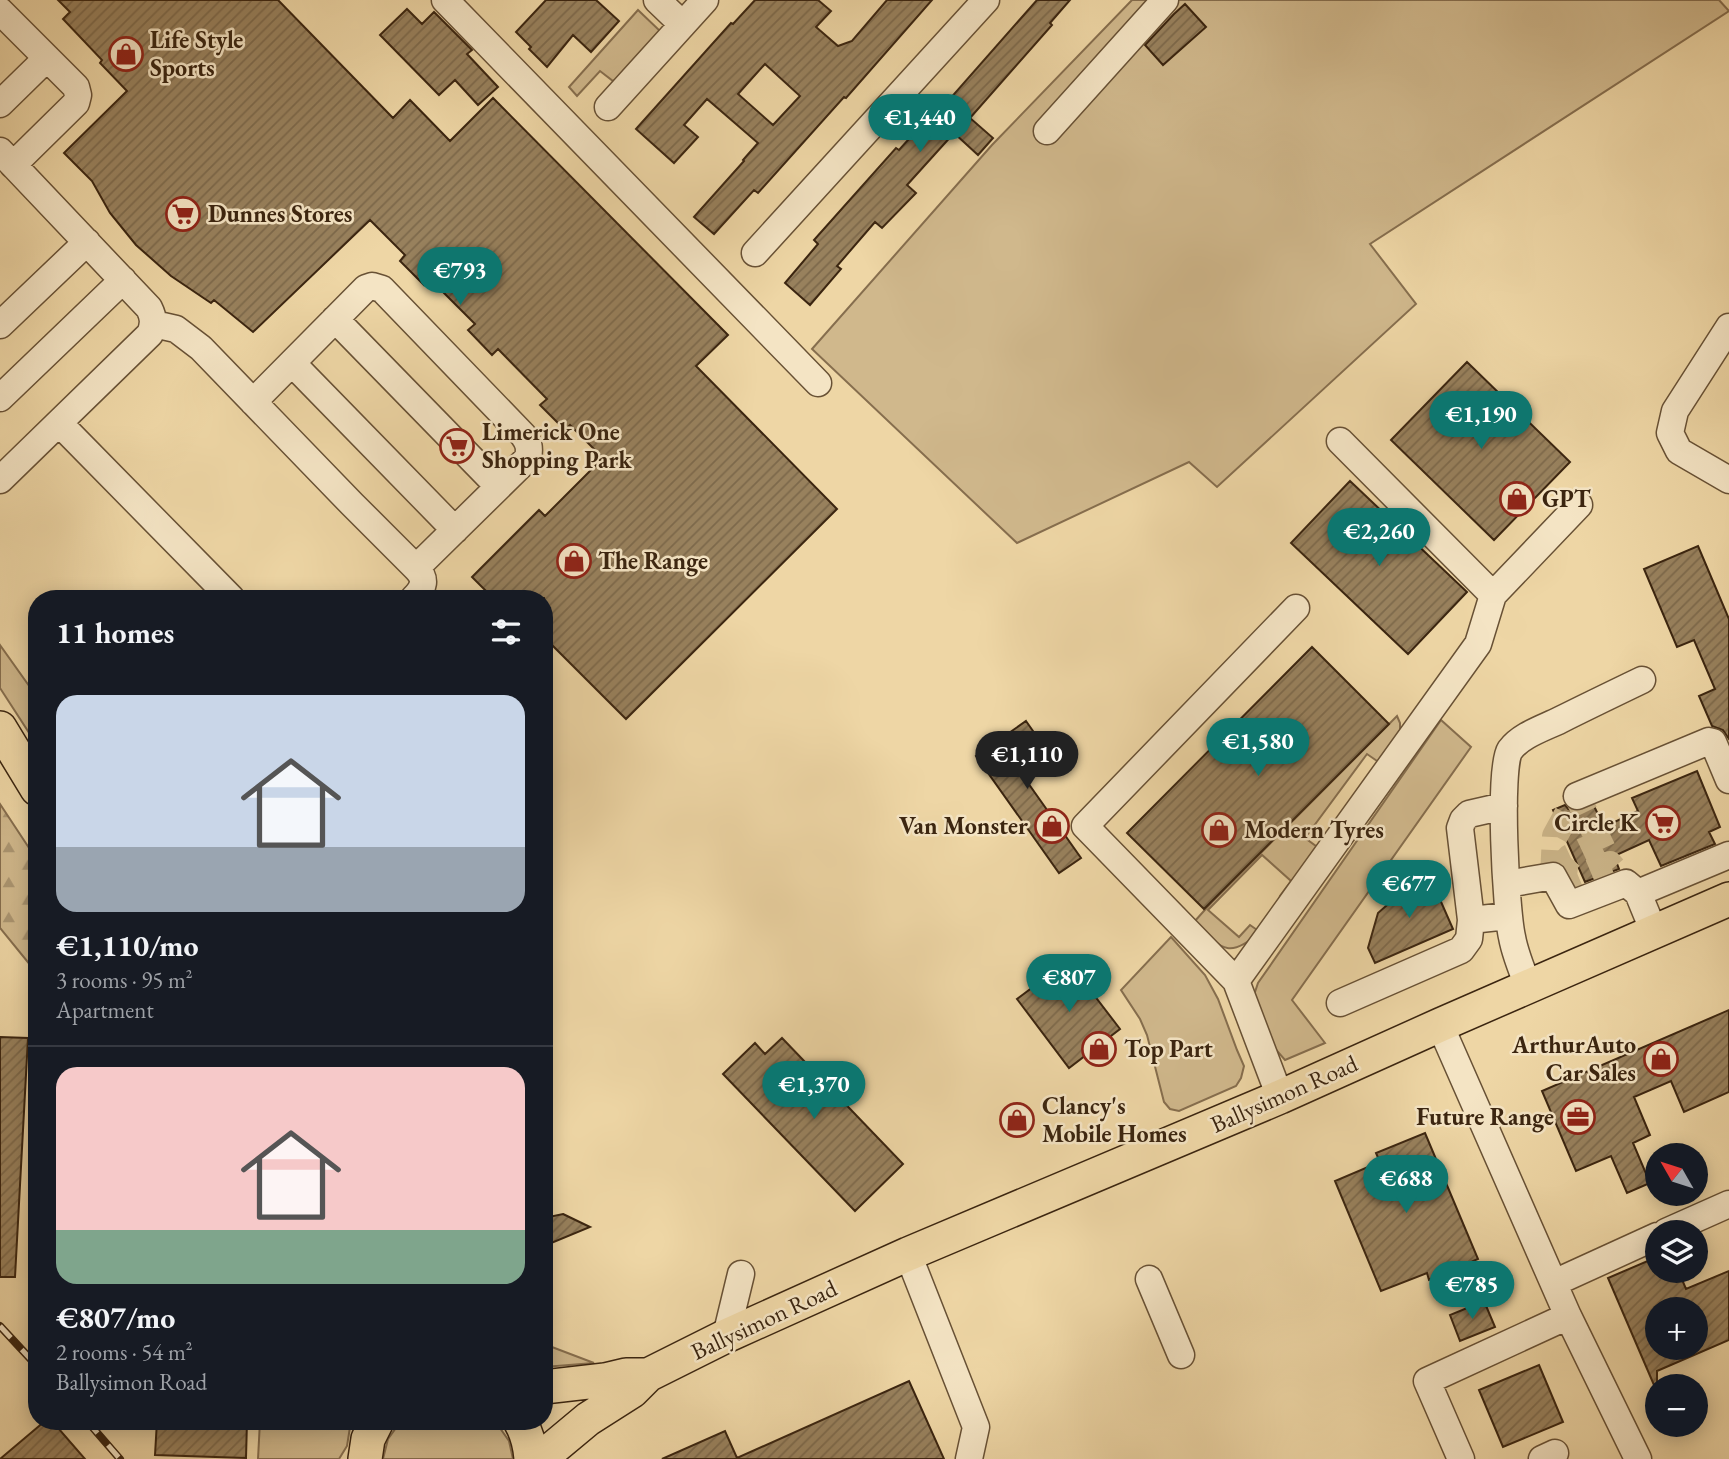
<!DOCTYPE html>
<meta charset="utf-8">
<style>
:root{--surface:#171b24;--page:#242831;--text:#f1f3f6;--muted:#9ea1a6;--line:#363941;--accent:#0f766e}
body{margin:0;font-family:"EB Garamond",serif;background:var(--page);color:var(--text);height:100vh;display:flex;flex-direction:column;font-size:26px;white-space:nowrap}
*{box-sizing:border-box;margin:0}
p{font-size:23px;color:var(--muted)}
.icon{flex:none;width:38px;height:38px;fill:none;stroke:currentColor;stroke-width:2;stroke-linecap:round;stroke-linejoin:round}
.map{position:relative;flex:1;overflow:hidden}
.drawer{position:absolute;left:28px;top:590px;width:525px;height:840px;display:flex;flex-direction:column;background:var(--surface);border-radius:28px;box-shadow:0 4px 18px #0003}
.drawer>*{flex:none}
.needle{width:46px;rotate:309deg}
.tools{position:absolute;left:1645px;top:1143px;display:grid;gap:14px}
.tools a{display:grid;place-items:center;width:63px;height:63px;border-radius:50%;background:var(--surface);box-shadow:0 4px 18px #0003;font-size:35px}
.price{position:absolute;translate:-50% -60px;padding:0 16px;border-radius:24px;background:var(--accent);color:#fff;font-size:23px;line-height:46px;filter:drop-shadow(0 2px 4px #0008)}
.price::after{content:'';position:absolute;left:50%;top:42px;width:21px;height:16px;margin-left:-10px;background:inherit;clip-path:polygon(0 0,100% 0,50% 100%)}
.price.active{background:#222;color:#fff}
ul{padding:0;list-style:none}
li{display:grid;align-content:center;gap:14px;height:371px;padding:0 28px}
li+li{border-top:2px solid var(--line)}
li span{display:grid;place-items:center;height:217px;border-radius:21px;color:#555}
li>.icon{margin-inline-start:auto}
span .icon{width:126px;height:126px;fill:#fffc;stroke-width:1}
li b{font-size:30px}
h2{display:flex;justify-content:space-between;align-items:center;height:84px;padding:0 28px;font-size:30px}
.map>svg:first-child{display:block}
</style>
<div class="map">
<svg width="1729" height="1459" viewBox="0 0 1729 1459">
<defs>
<pattern id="forest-firs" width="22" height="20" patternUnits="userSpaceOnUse" patternTransform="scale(1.75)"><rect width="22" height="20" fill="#d0b88c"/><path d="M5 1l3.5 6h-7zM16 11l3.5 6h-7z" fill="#aa9571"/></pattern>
<pattern id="building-hatch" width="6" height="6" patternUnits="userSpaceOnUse" patternTransform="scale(1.75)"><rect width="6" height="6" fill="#98815d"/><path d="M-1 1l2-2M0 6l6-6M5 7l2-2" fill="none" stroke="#7d694b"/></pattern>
</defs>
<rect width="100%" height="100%" fill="#eed6a5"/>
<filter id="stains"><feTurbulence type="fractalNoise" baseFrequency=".00286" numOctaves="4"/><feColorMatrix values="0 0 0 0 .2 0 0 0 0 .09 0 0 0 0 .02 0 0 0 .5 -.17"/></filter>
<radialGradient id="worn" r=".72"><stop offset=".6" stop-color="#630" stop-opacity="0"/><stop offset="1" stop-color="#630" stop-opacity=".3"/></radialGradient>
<path fill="#d0b88c" stroke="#866e4e" stroke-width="2" d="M 1132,0 L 1719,0 L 1729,11 L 1370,244 L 1416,304 L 1217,487 L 1189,462 L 1017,543 L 812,349 L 992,145 Z
M 638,10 L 660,31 L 618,79 L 613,81 L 600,71 L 577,96 L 569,87 Z
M 0,645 L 37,697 L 37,745 L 0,688 Z
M 1397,716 L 1400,723 L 1400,730 L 1380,763 L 1367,754 L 1305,838 L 1320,849 L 1279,900 L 1280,896 L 1291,881 L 1262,855 L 1208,910 L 1239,937 L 1250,925 L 1260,932 C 1228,961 1220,947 1194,922 L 1212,902 Z
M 1441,720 L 1471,747 L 1292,1000 L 1325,1043 L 1285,1060 L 1271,1044 L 1253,998 L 1258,983 Z
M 1171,937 L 1205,975 L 1218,999 L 1237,1050 L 1244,1066 L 1241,1078 L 1236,1086 L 1179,1111 L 1170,1109 L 1164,1102 L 1147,1035 L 1140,1019 L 1121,990 Z
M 544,1344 L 594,1363 L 544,1367 Z
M 260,1421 L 351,1421 L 347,1446 L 339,1459 L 258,1459 Z
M 401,1421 L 495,1421 L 509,1441 L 513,1459 L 383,1459 L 388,1439 Z"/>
<path fill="url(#forest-firs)" stroke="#866e4e" stroke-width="2" d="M 0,804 L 37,860 L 37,963 L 31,966 L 0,928 Z"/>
<path fill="url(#building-hatch)" stroke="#3b2510" stroke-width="2" fill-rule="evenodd" d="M 58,0 L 278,0 L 393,118 L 410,100 L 450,141 L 493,98 L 728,335 L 696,366 L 837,509 L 626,719 L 544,637 L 544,598 L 493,598 L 472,577 L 539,510 L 545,516 L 603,458 L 570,425 L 565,430 L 540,405 L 547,399 L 498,349 L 492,355 L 468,330 L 475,324 L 430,279 L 424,285 L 400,261 L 405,255 L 370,220 L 253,332 L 214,300 L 211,303 L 171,276 L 136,245 L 110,213 L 92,181 L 64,153 L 127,91 L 100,63 L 102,60 L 63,19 L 70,12 Z
M 546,0 L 596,0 L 619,21 L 591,52 L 573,35 L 547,67 L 529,49 L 531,47 L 516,32 Z
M 755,0 L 818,0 L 831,11 L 816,27 L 838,46 L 852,41 L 887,0 L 932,0 L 846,98 L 844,97 L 758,193 L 754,190 L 714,234 L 694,217 L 744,161 L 743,160 L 758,143 L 707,99 L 684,125 L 698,137 L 674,163 L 636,129 L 731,23 L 733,24 ZM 765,64 L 800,96 L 773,125 L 738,94 Z
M 1037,0 L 1070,0 L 1050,23 L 1052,25 L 970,118 L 993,138 L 978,155 L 954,133 L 907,185 L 916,193 L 882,228 L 875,222 L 837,266 L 841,269 L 810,305 L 785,283 L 818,244 L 814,240 L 896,148 L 899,150 L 946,98 L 949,100 Z
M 1185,4 L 1206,27 L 1163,65 L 1145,45 L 1174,14 Z
M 407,9 L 422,24 L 434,12 L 472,50 L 467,54 L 498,87 L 478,105 L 455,80 L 439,95 L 380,35 Z
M 1467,362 L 1570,462 L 1494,540 L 1391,440 Z
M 1350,481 L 1467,592 L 1408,654 L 1291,543 Z
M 1698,546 L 1729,619 L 1729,739 L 1723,730 L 1712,726 L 1699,696 L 1715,689 L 1694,640 L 1677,647 L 1644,569 Z
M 1312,647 L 1389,724 L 1204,909 L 1127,833 Z
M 1026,721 L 1049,754 L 1021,773 L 1081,858 L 1059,873 L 976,756 Z
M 1697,771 L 1720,827 L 1709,832 L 1715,844 L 1661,866 L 1649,840 L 1614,856 L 1619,869 L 1585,882 L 1553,810 L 1565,805 L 1568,809 L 1576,812 L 1594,806 L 1604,827 L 1638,811 L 1632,798 Z
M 1427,870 L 1453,929 L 1375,963 L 1368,948 L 1378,913 Z
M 1068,961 L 1120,1029 L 1069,1068 L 1017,999 Z
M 1729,1010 L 1729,1092 L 1684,1112 L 1671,1081 L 1634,1097 L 1650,1135 L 1633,1143 L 1650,1183 L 1627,1193 L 1611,1156 L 1576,1171 L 1542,1091 Z
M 0,1037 L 28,1038 L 15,1277 L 0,1277 Z
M 782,1038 L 903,1164 L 855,1211 L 723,1074 L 755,1043 L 765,1054 Z
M 1425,1133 L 1478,1259 L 1429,1280 L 1427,1273 L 1381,1291 L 1335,1181 L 1380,1162 L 1376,1153 Z
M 563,1214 L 590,1227 L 544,1246 L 544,1218 Z
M 1657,1257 L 1657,1270 L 1678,1270 L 1686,1289 L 1729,1271 L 1729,1340 L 1657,1371 L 1657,1392 L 1608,1278 ZM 1657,1309 L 1696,1309 L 1696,1348 L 1657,1348 Z
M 1484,1301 L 1495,1327 L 1460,1341 L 1450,1315 Z
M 1539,1365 L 1563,1422 L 1503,1447 L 1479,1390 Z
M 909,1381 L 944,1459 L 662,1459 L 725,1431 L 737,1458 Z
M 45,1421 L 52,1421 L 85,1459 L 0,1459 Z
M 157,1421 L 247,1421 L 246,1458 L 155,1455 Z"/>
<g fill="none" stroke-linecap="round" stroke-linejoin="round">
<path stroke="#cab387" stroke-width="26" stroke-dasharray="26 13" stroke-linecap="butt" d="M 1553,876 L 1555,836 L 1577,796 L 1600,843
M 1553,876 L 1577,878 L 1610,864 L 1626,883
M 1553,876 L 1570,857 L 1600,843 L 1607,858"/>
<g stroke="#685135" stroke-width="29">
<path id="minor" d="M 445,0 L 818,383
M 657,0 L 682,24
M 0,11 L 76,87 L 78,95 L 76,103 L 13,165
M 0,104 L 47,58
M 608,107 L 705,0
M 1047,131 L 1165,0
M 0,151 L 149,308 C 154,318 154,324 150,334 L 0,480
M 755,253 L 986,0
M 335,319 L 498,486
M 154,324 L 176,329 L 201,348 L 352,504 L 416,568 C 427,579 424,588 414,598
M 0,325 L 87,242
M 1729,327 L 1675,411 L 1670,433 L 1679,451 L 1729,480
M 292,363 L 455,530
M 0,398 L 123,280
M 253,402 L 366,288 L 372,286 L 382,289 L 523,435 C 529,443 530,448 528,458 L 416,568
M 59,423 L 231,598
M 1340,441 L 1493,595
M 1577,796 L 1709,741 L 1713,742 L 1729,780
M 1507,884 L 1553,876 L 1569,905 L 1626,883 L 1638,893 L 1654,932
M 1638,893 L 1729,855
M 1471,920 L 1460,828 L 1463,820 L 1469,814 L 1504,806
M 1236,981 L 1478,644 L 1493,595 L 1579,505
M 1529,988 C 1522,971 1515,954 1512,937 C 1506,911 1498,768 1510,750 C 1521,735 1544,728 1560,720 C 1588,706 1615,693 1642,680
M 1340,1003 L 1461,950 L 1469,939 L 1471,920 L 1508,916
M 1440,1025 L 1568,1316 L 1638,1459
M 1280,1097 L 1236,981 L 1085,826 L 1296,608
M 1666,1232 L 1729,1204
M 908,1254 L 976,1427 L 969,1459
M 1149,1279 L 1181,1355
M 1554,1283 L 1657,1236
M 726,1336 L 741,1274
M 1461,1459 L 1427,1381 L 1568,1316
M 1542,1459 L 1555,1453"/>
</g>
<g stroke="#3b2510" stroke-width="36">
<path id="major" d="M 0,728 L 37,789
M 544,1387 L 605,1380 L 626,1375 L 648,1375
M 520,1421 C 527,1433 530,1445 531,1459
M 365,1459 L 368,1439 L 377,1421
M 540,1459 L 588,1419 L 632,1391 L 648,1375 L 726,1336 L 908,1254 L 1280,1097 L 1440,1025 L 1729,899"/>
</g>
<use href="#minor" stroke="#f4e4c4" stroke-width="26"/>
<use href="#major" stroke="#eed6a5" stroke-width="33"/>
<g stroke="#3b2510" stroke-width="8">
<path id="rail" d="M 0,1326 L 37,1366
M 87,1421 L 120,1459"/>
</g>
<use href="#rail" stroke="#f4e4c4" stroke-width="5" stroke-dasharray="16" stroke-linecap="butt"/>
</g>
<defs>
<g id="shop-ring" transform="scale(1.75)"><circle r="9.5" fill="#f4e4c4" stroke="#8f2418" stroke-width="1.5"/><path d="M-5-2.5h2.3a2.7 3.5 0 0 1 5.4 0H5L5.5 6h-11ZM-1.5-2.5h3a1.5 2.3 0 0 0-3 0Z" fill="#8f2418"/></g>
<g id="supermarket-ring" transform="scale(1.75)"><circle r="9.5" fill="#f4e4c4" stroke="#8f2418" stroke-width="1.5"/><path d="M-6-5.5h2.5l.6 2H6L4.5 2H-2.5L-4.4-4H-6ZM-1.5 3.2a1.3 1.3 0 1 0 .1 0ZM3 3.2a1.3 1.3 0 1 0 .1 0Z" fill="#8f2418"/></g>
<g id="office-ring" transform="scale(1.75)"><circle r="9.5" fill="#f4e4c4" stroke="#8f2418" stroke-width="1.5"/><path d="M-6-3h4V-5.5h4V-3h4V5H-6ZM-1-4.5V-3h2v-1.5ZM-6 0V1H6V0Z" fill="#8f2418"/></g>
</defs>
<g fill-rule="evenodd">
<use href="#shop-ring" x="126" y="54"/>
<use href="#supermarket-ring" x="183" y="214"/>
<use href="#supermarket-ring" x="457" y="446"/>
<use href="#shop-ring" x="1517" y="499"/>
<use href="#shop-ring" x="574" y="561"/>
<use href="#supermarket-ring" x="1663" y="823"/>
<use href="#shop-ring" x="1052" y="826"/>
<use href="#shop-ring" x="1219" y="830"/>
<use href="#shop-ring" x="1099" y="1049"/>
<use href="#shop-ring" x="1661" y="1059"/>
<use href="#office-ring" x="1578" y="1117"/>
<use href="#shop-ring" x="1017" y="1120"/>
</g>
<g text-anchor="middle" stroke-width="5" stroke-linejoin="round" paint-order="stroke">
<g font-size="24" font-weight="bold" fill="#3b2510" stroke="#f4e4c4" text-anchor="start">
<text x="150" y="48">Life Style<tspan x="150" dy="28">Sports</tspan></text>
<text x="208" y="222">Dunnes Stores</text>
<text x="482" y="440">Limerick One<tspan x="482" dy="28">Shopping Park</tspan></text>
<text x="1542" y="507">GPT</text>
<text x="598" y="569">The Range</text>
<text x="1638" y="831" text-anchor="end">Circle K</text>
<text x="1028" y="834" text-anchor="end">Van Monster</text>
<text x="1244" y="838">Modern Tyres</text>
<text x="1636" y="1053" text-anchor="end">ArthurAuto<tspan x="1636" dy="28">Car Sales</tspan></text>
<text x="1124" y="1057">Top Part</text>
<text x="1042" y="1114">Clancy's<tspan x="1042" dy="28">Mobile Homes</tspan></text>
<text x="1554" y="1125" text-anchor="end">Future Range</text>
</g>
<g font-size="24" fill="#3b2510" stroke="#f4e4c4">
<text transform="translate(1284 1094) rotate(-24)" y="8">Ballysimon Road</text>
<text transform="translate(764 1320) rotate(-25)" y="8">Ballysimon Road</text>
</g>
</g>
<rect width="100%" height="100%" filter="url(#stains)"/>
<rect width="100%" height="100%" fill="url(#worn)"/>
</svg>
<div class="tools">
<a><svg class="needle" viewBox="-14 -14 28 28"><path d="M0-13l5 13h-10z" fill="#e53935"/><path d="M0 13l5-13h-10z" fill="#9ea1a6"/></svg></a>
<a><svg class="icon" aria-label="layers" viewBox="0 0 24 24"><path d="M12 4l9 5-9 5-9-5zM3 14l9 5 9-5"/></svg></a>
<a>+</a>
<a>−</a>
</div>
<b class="price" style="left:920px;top:154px">€1,440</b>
<b class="price" style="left:460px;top:307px">€793</b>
<b class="price" style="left:1481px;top:451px">€1,190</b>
<b class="price" style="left:1379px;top:568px">€2,260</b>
<b class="price" style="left:1258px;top:778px">€1,580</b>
<b class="price active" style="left:1027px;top:791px">€1,110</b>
<b class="price" style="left:1409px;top:920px">€677</b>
<b class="price" style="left:1069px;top:1014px">€807</b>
<b class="price" style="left:814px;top:1121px">€1,370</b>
<b class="price" style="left:1406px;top:1215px">€688</b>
<b class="price" style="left:1472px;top:1321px">€785</b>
<section class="drawer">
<h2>11 homes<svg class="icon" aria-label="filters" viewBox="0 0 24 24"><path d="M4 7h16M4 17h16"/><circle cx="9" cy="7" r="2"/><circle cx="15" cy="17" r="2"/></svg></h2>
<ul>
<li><span style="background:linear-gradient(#c9d6e8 70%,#9aa5b1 0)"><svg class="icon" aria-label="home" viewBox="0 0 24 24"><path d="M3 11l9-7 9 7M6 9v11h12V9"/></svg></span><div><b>€1,110/mo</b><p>3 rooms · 95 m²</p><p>Apartment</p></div></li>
<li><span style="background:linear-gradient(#f6c9c9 75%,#7fa58c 0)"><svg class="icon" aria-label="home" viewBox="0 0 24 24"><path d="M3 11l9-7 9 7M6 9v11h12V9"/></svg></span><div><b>€807/mo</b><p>2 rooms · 54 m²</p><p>Ballysimon Road</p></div></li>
</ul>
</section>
</div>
